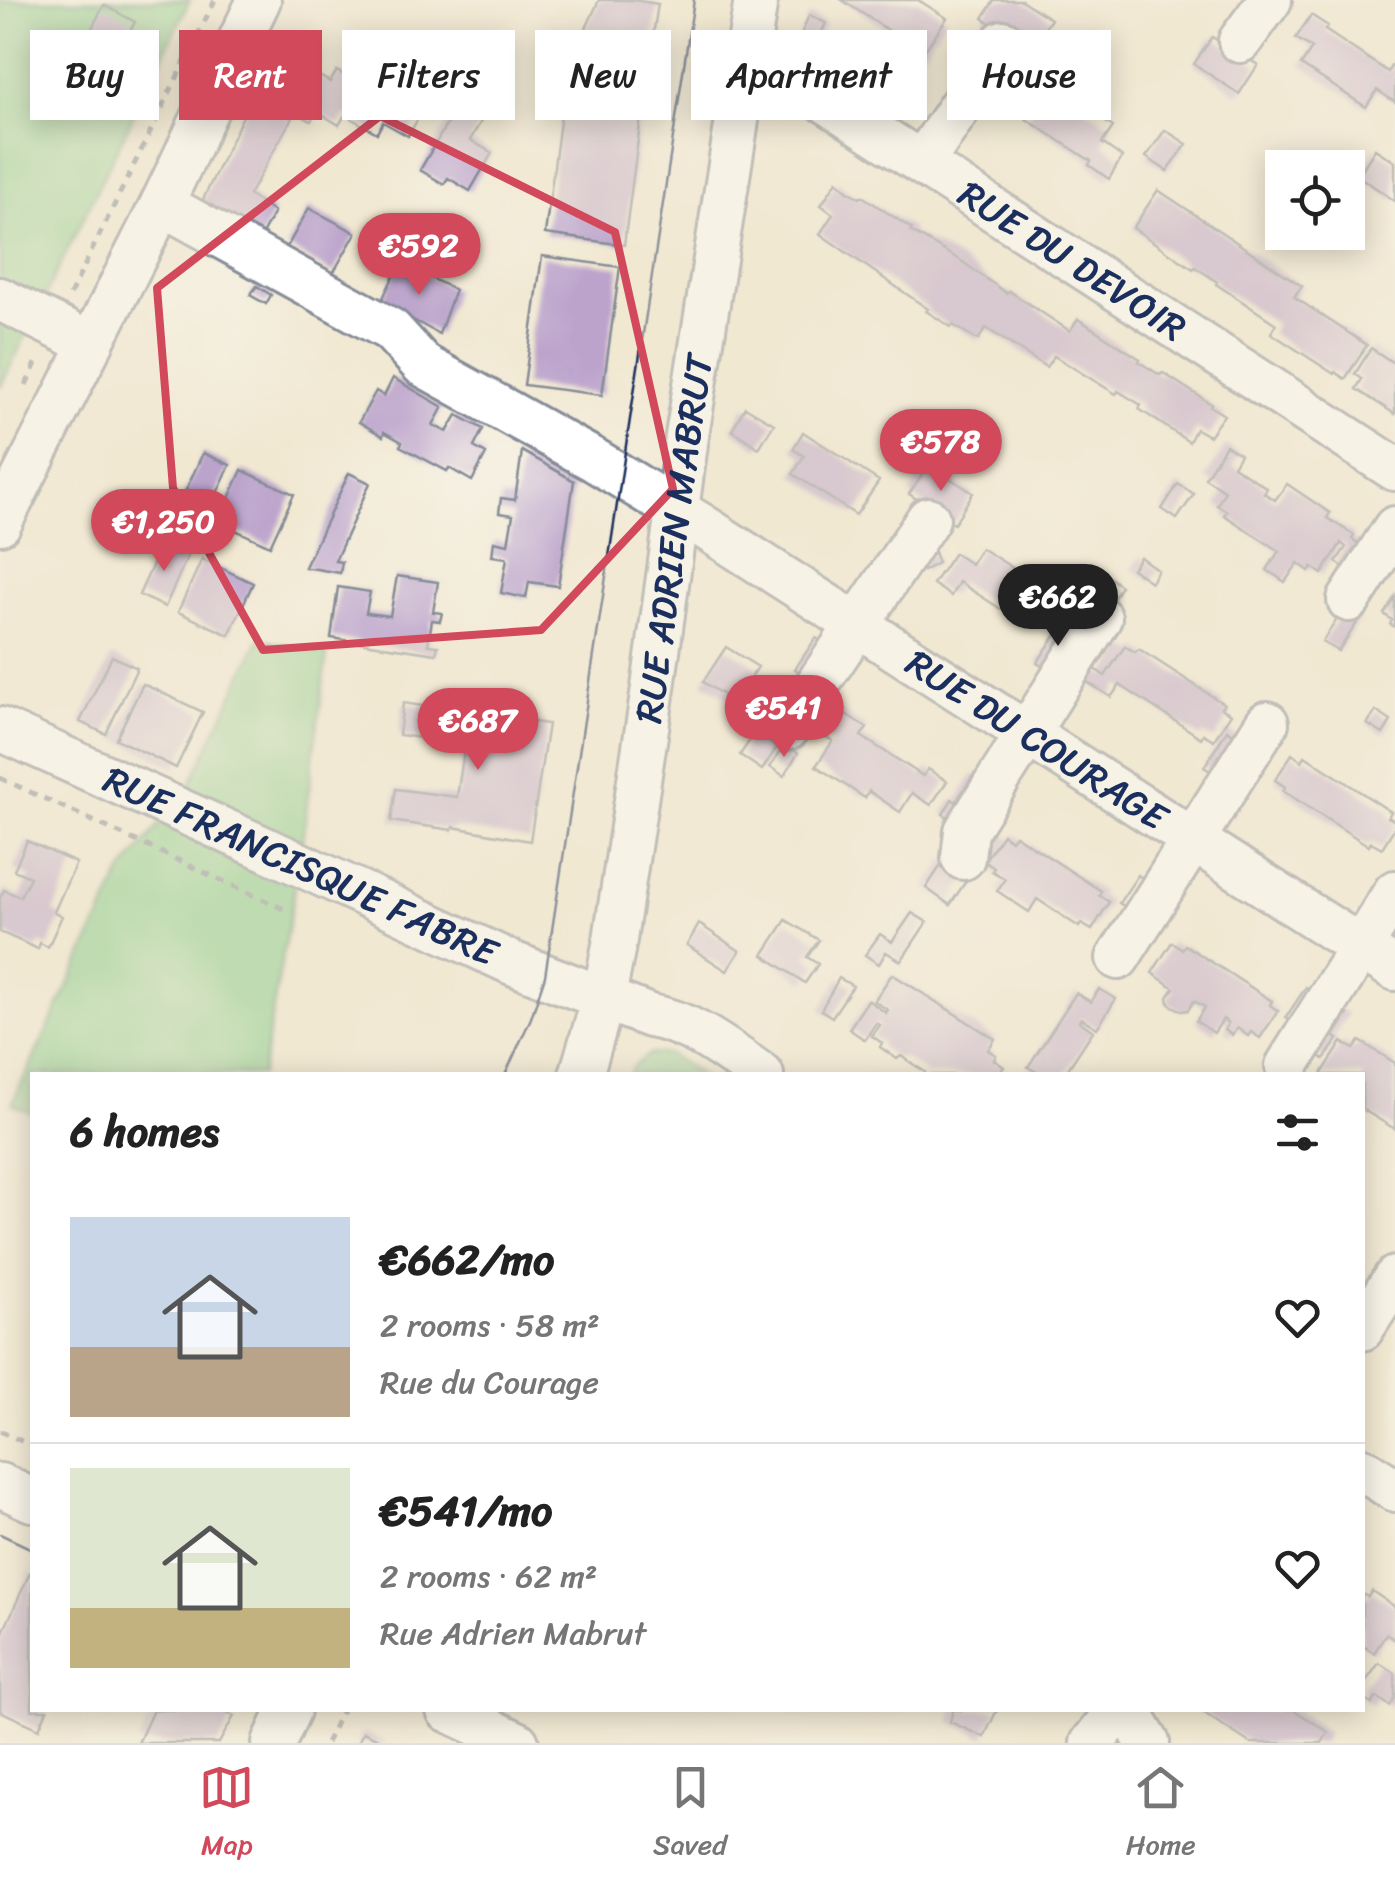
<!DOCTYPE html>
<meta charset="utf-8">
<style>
:root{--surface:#fff;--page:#f2f2f2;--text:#222;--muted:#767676;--line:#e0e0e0;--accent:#d1495b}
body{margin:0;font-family:Sriracha,sans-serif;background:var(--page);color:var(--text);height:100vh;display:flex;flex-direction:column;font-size:38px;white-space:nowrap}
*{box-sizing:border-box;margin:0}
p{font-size:32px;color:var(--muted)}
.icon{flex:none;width:55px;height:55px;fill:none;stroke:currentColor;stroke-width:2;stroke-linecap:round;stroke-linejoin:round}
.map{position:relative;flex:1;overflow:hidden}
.details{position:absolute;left:30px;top:1072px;width:1335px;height:640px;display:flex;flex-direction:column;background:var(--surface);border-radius:0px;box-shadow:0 5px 25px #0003}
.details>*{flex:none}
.hud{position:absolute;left:30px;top:30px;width:1335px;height:90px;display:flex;gap:20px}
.buttons{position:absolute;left:1265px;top:150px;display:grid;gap:20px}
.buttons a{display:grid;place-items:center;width:100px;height:100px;border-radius:0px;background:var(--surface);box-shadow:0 5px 25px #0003;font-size:50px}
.price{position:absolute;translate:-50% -85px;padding:0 22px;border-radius:35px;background:var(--accent);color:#fff;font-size:32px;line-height:65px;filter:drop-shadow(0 2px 5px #0008)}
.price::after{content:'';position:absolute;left:50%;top:60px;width:30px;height:22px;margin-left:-15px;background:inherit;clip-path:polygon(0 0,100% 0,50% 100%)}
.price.active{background:#222;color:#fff}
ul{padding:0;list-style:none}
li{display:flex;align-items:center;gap:30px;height:250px;padding:0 40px}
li+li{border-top:2px solid var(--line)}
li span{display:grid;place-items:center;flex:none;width:280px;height:200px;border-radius:0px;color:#555}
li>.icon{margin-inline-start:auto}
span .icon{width:120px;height:120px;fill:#fffc;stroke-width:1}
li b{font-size:42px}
h2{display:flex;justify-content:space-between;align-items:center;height:120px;padding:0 40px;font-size:42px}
.chip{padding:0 35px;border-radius:0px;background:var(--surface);box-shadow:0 5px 25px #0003;font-size:35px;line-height:90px}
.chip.active{background:var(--accent);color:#fff}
.tabs{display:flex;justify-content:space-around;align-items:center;height:140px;border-top:2px solid var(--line);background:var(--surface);font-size:28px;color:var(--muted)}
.tabs a{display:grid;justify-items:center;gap:5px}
.tabs .active{color:var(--accent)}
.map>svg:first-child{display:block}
</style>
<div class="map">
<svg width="1395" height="1743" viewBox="0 0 1395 1743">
<rect width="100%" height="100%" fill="#f7f3e8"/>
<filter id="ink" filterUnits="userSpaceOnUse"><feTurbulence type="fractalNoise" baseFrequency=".01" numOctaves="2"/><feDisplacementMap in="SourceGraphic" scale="20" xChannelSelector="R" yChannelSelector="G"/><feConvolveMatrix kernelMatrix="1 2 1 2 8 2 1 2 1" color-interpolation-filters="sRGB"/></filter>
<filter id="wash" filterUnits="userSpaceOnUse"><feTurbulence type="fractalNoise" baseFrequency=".0048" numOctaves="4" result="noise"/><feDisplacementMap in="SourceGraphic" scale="40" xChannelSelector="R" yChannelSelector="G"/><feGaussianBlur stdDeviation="2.25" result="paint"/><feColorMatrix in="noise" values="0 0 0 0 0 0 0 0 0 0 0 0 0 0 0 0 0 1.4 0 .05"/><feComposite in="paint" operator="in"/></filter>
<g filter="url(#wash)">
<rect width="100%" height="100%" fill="#f1e8d1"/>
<path fill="#83cd89" stroke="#4f7e74" stroke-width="2.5" d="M 0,0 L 190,0 L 0,388 Z
M 259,640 L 327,654 L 299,864 L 261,1075 L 32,1075 L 32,1113 L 12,1104 L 122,873 L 189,786 Z
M 649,1054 L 668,1054 L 701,1075 L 629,1075 L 633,1066 Z"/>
<g id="blocks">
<path fill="#bba3cc" d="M 599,0 L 633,0 L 658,4 L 644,93 L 562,81 Z
M 842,0 L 918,0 L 947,18 L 923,53 Z
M 994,0 L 1021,0 L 1051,19 L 1031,49 L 983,18 Z
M 104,5 L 135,22 L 122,46 L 134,52 L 115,86 L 73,64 Z
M 809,15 L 826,23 L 816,45 L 800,37 Z
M 1311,15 L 1328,26 L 1325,30 L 1388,72 L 1391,66 L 1395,68 L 1395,102 L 1377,90 L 1366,107 L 1301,65 L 1312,48 L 1296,38 Z
M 1212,37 L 1258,65 L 1239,94 L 1194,64 Z
M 268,62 L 303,67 L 330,82 L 337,71 L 365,87 L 370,77 L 395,91 L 400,82 L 429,99 L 408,136 L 383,122 L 377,133 L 345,115 L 339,125 L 316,111 L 311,121 L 255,89 Z
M 1049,84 L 1113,127 L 1102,143 L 1122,157 L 1109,179 L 1089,165 L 1091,161 L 1026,119 Z
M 253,95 L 292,118 L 249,195 L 274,212 L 258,242 L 198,210 Z
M 462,98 L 486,113 L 470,140 L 492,153 L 470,191 L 448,178 L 444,184 L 420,170 Z
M 562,106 L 641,117 L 624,245 L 545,234 Z
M 1165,130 L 1187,144 L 1167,171 L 1146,157 Z
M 1375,149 L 1395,162 L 1395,201 L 1358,176 Z
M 837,181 L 848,191 L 860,198 L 862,196 L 912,229 L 910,231 L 960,260 L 1006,293 L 1009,291 L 1070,331 L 1078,319 L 1140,359 L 1139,362 L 1160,375 L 1163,373 L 1211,404 L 1210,406 L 1224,415 L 1209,436 L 1196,429 L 1189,442 L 1139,409 L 1141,405 L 1118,391 L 1116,394 L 1054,356 L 1046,367 L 986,328 L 978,340 L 953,325 L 951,327 L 926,311 L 928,309 L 820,234 L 833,214 L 821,205 Z
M 1158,190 L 1302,286 L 1294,297 L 1367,345 L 1345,379 L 1335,372 L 1334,374 L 1271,333 L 1276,324 L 1216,284 L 1217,282 L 1206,274 L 1195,267 L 1193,269 L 1133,228 Z
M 309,208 L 356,233 L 333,273 L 287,247 Z
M 542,256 L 620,267 L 602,395 L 524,385 Z
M 400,263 L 455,290 L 439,334 L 381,302 Z
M 257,286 L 271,295 L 266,304 L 250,295 Z
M 1371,348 L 1395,364 L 1395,414 L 1356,389 L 1362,379 L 1355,374 Z
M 393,378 L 443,407 L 433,425 L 447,432 L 457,415 L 483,429 L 474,447 L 486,454 L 472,481 L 449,468 L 447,471 L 400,446 L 402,442 L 384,432 L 383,436 L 359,422 L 376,391 L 384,396 Z
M 745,407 L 774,424 L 759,448 L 732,430 Z
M 803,432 L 879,481 L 856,515 L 793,474 L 804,456 L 793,449 Z
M 1226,445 L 1240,454 L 1233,466 L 1267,488 L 1264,493 L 1275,500 L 1287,484 L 1330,513 L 1327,518 L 1354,535 L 1352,539 L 1367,549 L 1353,573 L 1336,562 L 1346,547 L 1341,543 L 1322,574 L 1312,567 L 1309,571 L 1298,563 L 1285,582 L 1267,570 L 1279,551 L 1224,515 L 1227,511 L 1217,505 L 1225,491 L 1205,478 Z
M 522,451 L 574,481 L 558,586 L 529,582 L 526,598 L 501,593 L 507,558 L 492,556 L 494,541 L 508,544 L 513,515 L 499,513 L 501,498 L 515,500 Z
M 203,453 L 230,465 L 206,517 L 179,505 Z
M 929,465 L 973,493 L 954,524 L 909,494 Z
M 242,470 L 294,494 L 270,546 L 218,522 Z
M 349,473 L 370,483 L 335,561 L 342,562 L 340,573 L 305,567 Z
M 1178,484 L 1194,494 L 1177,519 L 1162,509 Z
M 163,542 L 189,553 L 165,607 L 139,595 Z
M 981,548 L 1043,587 L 1021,622 L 959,582 L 951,596 L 933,584 L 954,553 L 971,564 Z
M 934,552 L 938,563 L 923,571 L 918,560 Z
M 1140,557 L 1158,570 L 1151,582 L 1132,569 Z
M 202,559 L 253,583 L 229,635 L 178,612 Z
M 397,576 L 438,582 L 433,612 L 442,613 L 440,621 L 432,620 L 428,645 L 438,646 L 436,654 L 331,638 L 338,587 L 370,592 L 366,613 L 390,616 Z
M 1109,577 L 1121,586 L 1104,615 L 1090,608 Z
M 1395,597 L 1395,627 L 1390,624 L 1392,620 L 1384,614 Z
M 1343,610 L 1359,620 L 1338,651 L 1322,642 Z
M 1063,624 L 1079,634 L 1054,673 L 1037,663 Z
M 816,638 L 832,648 L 812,680 L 795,669 Z
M 1095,644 L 1106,652 L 1095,669 L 1105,676 L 1125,646 L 1135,652 L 1139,649 L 1224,704 L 1221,708 L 1231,714 L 1214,740 L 1203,734 L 1201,738 L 1120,685 L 1111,697 L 1087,682 L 1082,688 L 1071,680 Z
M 726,647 L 758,667 L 746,685 L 763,696 L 744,727 L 726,716 L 734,702 L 703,682 Z
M 112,656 L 137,668 L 106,734 L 80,722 Z
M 143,684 L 203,712 L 176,768 L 116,739 Z
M 403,703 L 469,713 L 469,715 L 493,719 L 494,716 L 548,724 L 530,841 L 453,827 L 452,830 L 391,821 L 396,789 L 457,797 L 465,744 L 399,735 Z
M 840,710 L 867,728 L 861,736 L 923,776 L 928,769 L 947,781 L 931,805 L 912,793 L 900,812 L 869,791 L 865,798 L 816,766 L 833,741 L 824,736 Z
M 1376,711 L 1391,721 L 1383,734 L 1367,724 Z
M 758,728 L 781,741 L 762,770 L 740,755 Z
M 1227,730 L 1244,741 L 1222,778 L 1204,767 Z
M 785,744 L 798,753 L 784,776 L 770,767 Z
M 1292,754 L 1302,761 L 1305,756 L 1391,812 L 1388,817 L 1395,821 L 1395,827 L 1382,848 L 1371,842 L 1369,846 L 1283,791 L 1285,787 L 1275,780 Z
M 974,774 L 985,782 L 959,824 L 943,814 L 952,799 L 956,802 Z
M 1003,834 L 1011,840 L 1015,835 L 1101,891 L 1099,895 L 1109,902 L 1092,930 L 1081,924 L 1079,927 L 1037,899 L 1029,912 L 997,891 L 1005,879 L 992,871 L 994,868 L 984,861 Z
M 27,841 L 76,863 L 54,912 L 62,916 L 48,947 L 40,943 L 38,949 L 0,932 L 0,898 L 4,890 L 20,897 L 30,877 L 14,870 Z
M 945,859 L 970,875 L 950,905 L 926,888 Z
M 1138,875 L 1153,886 L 1136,913 L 1119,903 Z
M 912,913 L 927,922 L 901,961 L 886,952 L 879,964 L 865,955 L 880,934 L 892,942 Z
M 786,920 L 819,940 L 807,957 L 818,964 L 805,983 L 763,955 Z
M 699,924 L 740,951 L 727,971 L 687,945 Z
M 1172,942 L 1182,949 L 1185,945 L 1272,1001 L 1270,1005 L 1278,1011 L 1260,1038 L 1251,1032 L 1248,1036 L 1237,1028 L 1232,1035 L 1225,1030 L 1228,1023 L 1223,1019 L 1214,1033 L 1196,1021 L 1205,1007 L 1194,1001 L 1188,1010 L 1182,1011 L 1169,1004 L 1168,997 L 1174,988 L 1152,973 Z
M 892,974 L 995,1039 L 988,1050 L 996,1055 L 994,1060 L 1004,1067 L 997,1075 L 924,1075 L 925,1072 L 901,1056 L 897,1059 L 880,1047 L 882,1043 L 872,1036 L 880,1025 L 876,1023 L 865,1040 L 849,1029 L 868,1000 L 886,1013 L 888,1010 L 874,1001 Z
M 839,978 L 853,986 L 832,1017 L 821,1010 Z
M 1306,987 L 1321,996 L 1300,1027 L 1286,1017 Z
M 1099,989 L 1116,999 L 1097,1028 L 1081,1018 L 1079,1021 L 1093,1031 L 1064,1075 L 1042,1075 L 1028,1067 L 1076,993 L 1091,1002 Z
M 1335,1006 L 1348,1014 L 1334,1036 L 1338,1039 L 1324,1059 L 1308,1048 Z
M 1360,1041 L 1395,1063 L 1395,1129 L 1362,1109 L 1362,1075 L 1321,1075 L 1342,1042 L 1354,1049 Z
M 32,1568 L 32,1710 L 47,1710 L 39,1729 L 0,1711 L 0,1639 Z
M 1372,1591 L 1395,1607 L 1395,1640 L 1386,1634 L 1374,1653 L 1362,1645 L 1362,1594 L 1368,1597 Z
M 1379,1663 L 1395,1673 L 1395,1698 L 1390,1706 L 1377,1697 L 1372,1704 L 1362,1698 L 1362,1687 Z
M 153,1710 L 221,1710 L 234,1716 L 219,1743 L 138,1743 Z
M 953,1710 L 997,1710 L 984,1737 L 950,1722 Z
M 1199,1710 L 1294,1710 L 1328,1732 L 1322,1743 L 1250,1743 Z
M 363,1732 L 388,1743 L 358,1743 Z"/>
</g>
</g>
<g filter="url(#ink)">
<use href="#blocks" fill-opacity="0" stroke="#868c98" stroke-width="2.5"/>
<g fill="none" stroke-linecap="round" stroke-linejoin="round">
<g stroke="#868c98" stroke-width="48">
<g id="minor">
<path d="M 1240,41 L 1270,0"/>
<path id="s1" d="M 745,71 L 790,78 L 1395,469"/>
<path d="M 922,163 L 1003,42"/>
<path id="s2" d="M 162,204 L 391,330 L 423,365 L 596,461 L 701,525 L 1395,969"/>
<path d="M 0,299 L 91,344"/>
<path d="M 0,523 L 162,204 L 259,0"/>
<path d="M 1349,600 L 1395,528"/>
<path d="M 788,728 L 928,519"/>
<path id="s3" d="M 0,729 L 299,864 L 512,963 L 650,1016 C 693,1023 727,1051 762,1075"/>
<path d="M 963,858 L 966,831 L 1100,618"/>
<path d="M 1118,958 L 1267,723"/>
<path d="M 1287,1066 L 1395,892"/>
<path id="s4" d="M 581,1075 L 604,997 L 615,940 L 653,688 L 687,436 L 756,0"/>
<path d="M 1362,1329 L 1395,1278"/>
<path d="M 1362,1469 L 1395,1490"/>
<path d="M 0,1485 L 32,1500"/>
<path d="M 448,1710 L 517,1743"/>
<path d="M 1128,1710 L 1148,1743"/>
<path d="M 274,1743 L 289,1710"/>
<path d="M 1092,1743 L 1118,1710"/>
</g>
</g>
<path stroke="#868c98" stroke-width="5" stroke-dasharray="8 8" stroke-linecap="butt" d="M 70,295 L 215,0
M 26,385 L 38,359
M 0,778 L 290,912
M 0,1431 L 32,1446
M 326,1743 L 342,1710"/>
<use href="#minor" stroke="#fff" stroke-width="42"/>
<path stroke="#1b2f5e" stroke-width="2.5" d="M 505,1075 L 531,1018 L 545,976 L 694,0
M 0,1534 L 32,1549"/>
</g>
</g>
<path d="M0 0H1395V1743H0ZM 380,116 L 615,232 L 673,489 L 541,630 L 263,650 L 173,488 L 157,288 Z" fill="#f1e8d1" fill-opacity=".55" fill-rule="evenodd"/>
<path fill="none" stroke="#d1495b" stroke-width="8" stroke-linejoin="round" d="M 380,116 L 615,232 L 673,489 L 541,630 L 263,650 L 173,488 L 157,288 Z"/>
<g text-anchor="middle" stroke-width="10" stroke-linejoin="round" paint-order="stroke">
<g font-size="38" fill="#1b2f5e" stroke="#f7f3e8">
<text dy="13" stroke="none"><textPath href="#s1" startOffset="382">RUE DU DEVOIR</textPath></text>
<text dy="13" stroke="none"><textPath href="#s4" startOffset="545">RUE ADRIEN MABRUT</textPath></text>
<text dy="13" stroke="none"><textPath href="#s2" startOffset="1028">RUE DU COURAGE</textPath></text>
<text dy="13" stroke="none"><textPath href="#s3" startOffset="330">RUE FRANCISQUE FABRE</textPath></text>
</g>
</g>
</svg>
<div class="buttons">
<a><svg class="icon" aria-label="locate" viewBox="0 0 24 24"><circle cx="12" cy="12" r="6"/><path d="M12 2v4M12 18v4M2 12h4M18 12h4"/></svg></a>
</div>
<b class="price" style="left:419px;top:298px">€592</b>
<b class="price" style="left:941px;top:494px">€578</b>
<b class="price" style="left:164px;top:574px">€1,250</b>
<b class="price active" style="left:1058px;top:649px">€662</b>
<b class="price" style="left:784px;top:760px">€541</b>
<b class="price" style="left:478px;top:773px">€687</b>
<div class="hud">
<a class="chip">Buy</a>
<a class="chip active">Rent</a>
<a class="chip">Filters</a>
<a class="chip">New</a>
<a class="chip">Apartment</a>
<a class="chip">House</a>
</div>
<section class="details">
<h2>6 homes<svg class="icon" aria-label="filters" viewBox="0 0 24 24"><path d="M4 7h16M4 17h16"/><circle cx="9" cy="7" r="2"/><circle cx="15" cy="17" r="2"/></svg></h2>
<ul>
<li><span style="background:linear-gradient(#c9d6e8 65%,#b9a48a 0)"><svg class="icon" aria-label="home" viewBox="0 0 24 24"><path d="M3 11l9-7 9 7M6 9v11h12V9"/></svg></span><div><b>€662/mo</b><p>2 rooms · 58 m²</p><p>Rue du Courage</p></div><svg class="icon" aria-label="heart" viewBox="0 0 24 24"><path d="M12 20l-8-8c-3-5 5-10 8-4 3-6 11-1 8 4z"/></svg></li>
<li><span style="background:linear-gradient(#dfe7d0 70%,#c2b280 0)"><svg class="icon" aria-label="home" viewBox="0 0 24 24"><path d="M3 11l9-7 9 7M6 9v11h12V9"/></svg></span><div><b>€541/mo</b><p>2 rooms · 62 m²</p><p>Rue Adrien Mabrut</p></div><svg class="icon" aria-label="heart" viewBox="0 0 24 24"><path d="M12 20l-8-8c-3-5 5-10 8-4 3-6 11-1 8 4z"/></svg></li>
</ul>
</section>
</div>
<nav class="tabs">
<a class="active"><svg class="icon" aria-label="map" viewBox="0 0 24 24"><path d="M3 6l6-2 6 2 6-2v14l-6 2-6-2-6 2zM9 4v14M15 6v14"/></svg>Map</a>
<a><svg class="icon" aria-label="saved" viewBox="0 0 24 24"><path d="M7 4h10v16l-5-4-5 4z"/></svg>Saved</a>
<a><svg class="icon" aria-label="home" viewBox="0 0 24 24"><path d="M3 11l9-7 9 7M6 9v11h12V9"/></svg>Home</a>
</nav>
